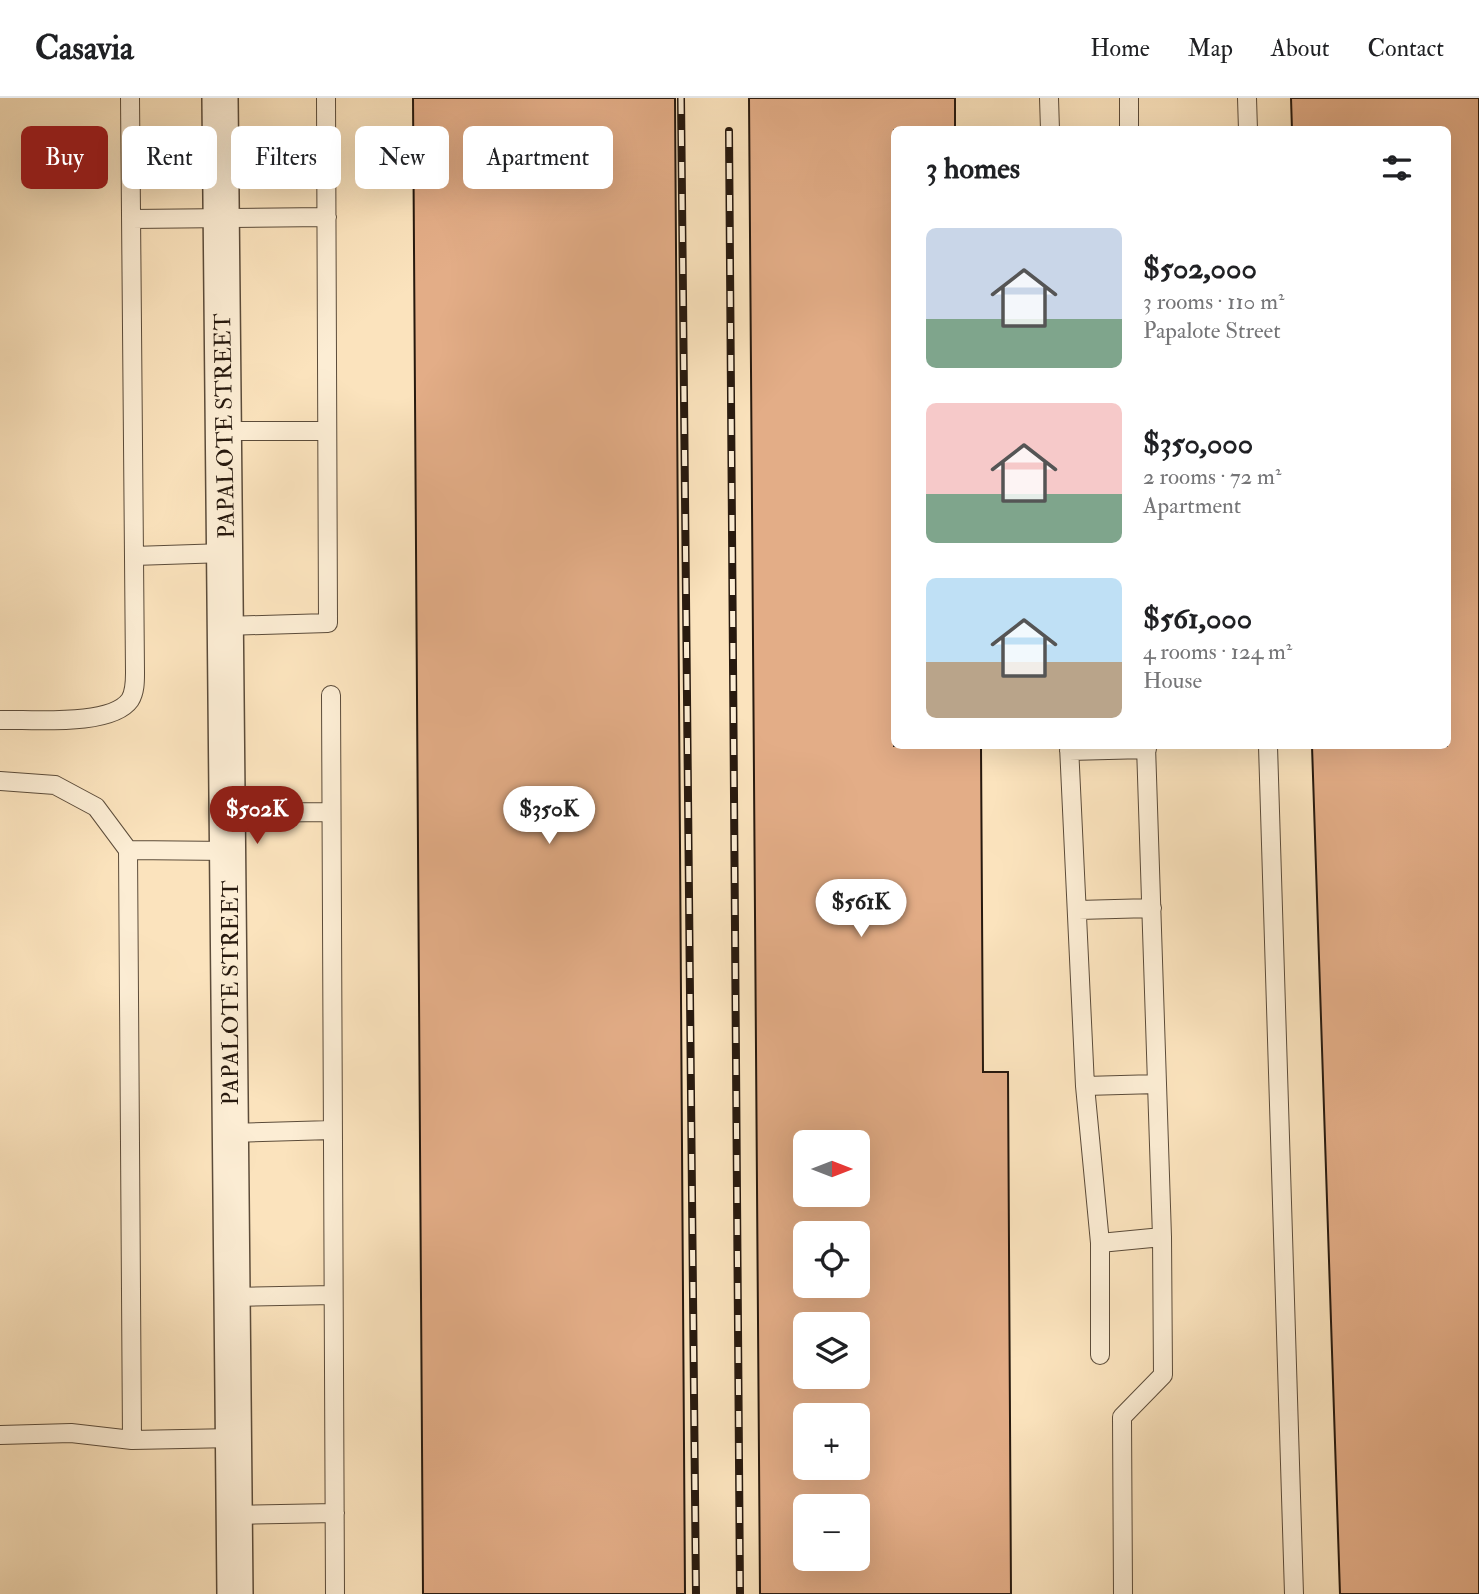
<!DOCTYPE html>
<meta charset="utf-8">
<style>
:root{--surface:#fff;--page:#f6f6f6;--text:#202124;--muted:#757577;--line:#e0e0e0;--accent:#8f2418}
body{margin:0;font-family:"IM FELL Double Pica",serif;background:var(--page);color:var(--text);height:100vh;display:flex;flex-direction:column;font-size:26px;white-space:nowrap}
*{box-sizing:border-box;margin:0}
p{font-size:23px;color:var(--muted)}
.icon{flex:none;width:38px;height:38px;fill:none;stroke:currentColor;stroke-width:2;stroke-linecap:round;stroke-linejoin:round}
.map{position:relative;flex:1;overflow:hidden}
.side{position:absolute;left:891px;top:28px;width:560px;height:623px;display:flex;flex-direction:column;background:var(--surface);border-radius:10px;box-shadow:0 7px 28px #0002}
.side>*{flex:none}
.guide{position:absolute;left:21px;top:28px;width:665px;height:63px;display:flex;gap:14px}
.needle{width:46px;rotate:90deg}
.tools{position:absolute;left:793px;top:1032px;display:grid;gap:14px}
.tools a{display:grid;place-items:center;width:77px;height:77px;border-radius:10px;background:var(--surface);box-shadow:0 7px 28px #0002;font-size:35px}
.price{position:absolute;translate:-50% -60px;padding:0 16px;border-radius:24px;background:#fff;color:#222;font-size:23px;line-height:46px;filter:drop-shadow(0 2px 4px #0008)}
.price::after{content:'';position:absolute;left:50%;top:42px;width:21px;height:16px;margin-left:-10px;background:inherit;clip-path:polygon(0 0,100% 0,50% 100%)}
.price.on{background:var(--accent);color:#fff}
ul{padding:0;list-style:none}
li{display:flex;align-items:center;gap:21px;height:175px;padding:0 35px}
li span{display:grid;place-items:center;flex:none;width:196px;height:140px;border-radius:10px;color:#555}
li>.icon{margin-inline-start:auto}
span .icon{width:84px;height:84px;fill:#fffc;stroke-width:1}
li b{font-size:30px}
h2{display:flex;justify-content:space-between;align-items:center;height:84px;padding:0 35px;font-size:30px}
.chip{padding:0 24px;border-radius:10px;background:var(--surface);box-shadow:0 7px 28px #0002;font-size:24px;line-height:63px}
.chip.on{background:var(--accent);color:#fff}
header{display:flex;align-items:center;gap:42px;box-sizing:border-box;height:98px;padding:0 35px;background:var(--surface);border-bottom:2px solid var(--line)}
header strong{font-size:33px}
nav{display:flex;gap:38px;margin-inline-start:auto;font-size:24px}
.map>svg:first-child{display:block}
</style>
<header>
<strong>Casavia</strong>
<nav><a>Home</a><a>Map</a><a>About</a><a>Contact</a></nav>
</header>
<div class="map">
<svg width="1479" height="1496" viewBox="0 0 1479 1496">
<rect width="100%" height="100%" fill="#fbe3bd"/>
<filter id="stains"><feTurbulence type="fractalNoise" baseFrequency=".00286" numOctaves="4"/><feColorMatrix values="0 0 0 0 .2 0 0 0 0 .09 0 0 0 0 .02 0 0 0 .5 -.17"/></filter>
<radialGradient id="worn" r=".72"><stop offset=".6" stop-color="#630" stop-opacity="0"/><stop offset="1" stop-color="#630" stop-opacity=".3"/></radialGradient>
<path fill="#e3ad87" stroke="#27190e" stroke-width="2" fill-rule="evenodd" d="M 413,0 L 675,0 L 685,1496 L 423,1496 Z
M 749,0 L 955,0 L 955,32 L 894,32 L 894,648 L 981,648 L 983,974 L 1008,974 L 1011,1496 L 760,1496 ZM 805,1045 L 858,1045 L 858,1097 L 805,1097 ZM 805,1136 L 858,1136 L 858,1188 L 805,1188 ZM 805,1227 L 858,1227 L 858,1279 L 805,1279 ZM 805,1318 L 858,1318 L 858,1370 L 805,1370 ZM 805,1409 L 858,1409 L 858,1461 L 805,1461 Z
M 1291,0 L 1479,0 L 1479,1496 L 1340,1496 L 1312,648 L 1447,648 L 1447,32 L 1292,32 Z"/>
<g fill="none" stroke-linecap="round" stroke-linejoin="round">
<g stroke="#5c4c3a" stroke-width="20">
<path id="lane" d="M 1049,0 L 1050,32
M 1129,0 L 1129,32
M 1247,0 L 1248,32
M 131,121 L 327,119
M 224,333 L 327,333
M 134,458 L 225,455
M 226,528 L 328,525 L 326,0
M 331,597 L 335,1496
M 0,622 C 30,621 111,629 130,602 C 135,594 135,584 135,575 L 130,0
M 1069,648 L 1085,988 L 1100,1145
M 1268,648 L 1294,1496
M 1069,653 L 1147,651
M 0,683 L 55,687 L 96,709 L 128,752 L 132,1342 L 234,1340
M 228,715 L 331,714
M 128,752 L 229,753
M 1078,812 L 1152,810
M 1085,988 L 1157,986
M 231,1035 L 332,1032
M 233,1199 L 333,1197
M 1100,1257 L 1100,1145 L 1162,1139
M 0,1337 L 71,1335 L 132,1342
M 234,1417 L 335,1415
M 1123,1496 L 1122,1319 L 1163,1277 L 1162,1139 L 1146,648"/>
</g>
<g stroke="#5c4c3a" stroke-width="38">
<path id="street" d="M 220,0 L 235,1496"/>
</g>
<use href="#lane" stroke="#fcedd4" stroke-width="18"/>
<use href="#street" stroke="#fcedd4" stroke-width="35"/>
<g stroke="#27190e" stroke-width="8">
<path id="rail" d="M 681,0 L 696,1496
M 729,33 L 740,1496"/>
</g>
<use href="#rail" stroke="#fcedd4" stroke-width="5" stroke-dasharray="16" stroke-linecap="butt"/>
</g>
<g text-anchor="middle" stroke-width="6" stroke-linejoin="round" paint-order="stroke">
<g font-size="23" fill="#27190e" stroke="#fcedd4">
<text transform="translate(224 328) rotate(-91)" y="8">PAPALOTE STREET</text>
<text transform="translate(230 895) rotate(-90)" y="8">PAPALOTE STREET</text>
</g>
</g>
<rect width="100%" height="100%" filter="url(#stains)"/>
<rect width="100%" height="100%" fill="url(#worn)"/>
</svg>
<div class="tools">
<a><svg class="needle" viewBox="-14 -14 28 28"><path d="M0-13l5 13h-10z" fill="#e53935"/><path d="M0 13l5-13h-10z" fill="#757577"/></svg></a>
<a><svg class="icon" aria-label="locate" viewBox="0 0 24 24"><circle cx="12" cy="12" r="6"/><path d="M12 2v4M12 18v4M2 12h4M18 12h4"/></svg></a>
<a><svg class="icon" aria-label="layers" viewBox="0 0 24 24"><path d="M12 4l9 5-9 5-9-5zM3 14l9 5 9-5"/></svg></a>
<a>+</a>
<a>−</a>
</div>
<b class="price on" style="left:257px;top:748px">$502K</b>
<b class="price" style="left:549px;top:748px">$350K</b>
<b class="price" style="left:861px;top:841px">$561K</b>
<div class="guide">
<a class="chip on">Buy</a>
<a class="chip">Rent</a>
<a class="chip">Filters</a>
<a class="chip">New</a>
<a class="chip">Apartment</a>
</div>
<section class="side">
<h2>3 homes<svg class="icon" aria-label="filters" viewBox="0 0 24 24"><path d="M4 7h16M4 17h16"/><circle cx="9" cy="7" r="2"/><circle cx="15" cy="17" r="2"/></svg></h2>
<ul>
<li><span style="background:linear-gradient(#c9d6e8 65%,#7fa58c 0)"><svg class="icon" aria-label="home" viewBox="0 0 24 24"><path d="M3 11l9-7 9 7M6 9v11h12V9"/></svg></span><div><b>$502,000</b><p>3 rooms · 110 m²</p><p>Papalote Street</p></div></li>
<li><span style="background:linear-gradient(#f6c9c9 65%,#7fa58c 0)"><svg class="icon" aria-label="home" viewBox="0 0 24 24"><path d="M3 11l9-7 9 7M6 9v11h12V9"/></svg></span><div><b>$350,000</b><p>2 rooms · 72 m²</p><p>Apartment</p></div></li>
<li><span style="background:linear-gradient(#bfe0f5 60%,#b9a48a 0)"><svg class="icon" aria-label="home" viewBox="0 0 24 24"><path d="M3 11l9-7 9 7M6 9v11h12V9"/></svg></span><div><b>$561,000</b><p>4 rooms · 124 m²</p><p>House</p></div></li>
</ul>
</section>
</div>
